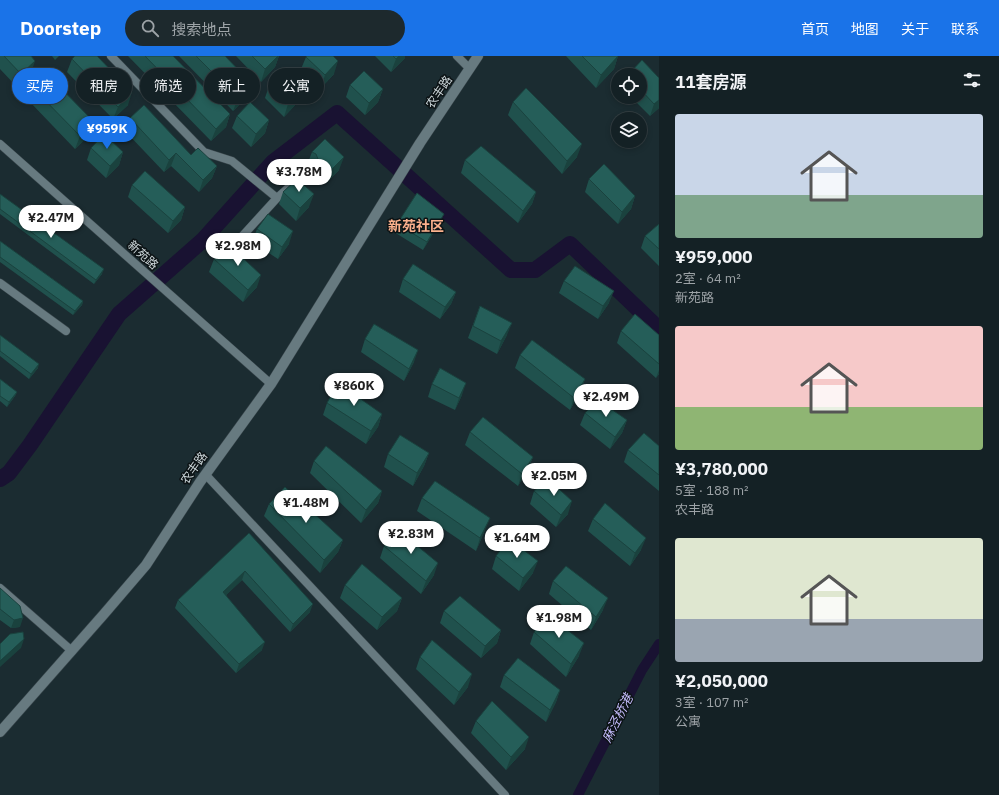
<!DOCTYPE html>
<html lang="zh">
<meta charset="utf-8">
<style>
:root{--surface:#142125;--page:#1d292d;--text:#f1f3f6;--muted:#9da3a7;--line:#333e42;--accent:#1a73e8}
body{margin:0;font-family:"IBM Plex Sans","Noto Sans SC",sans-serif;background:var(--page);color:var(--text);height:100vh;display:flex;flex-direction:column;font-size:15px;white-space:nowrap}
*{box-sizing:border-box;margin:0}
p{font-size:13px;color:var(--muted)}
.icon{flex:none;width:22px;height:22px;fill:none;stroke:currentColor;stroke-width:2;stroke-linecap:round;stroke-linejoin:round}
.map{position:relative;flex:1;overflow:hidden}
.sheet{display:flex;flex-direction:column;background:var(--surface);width:340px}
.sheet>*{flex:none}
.top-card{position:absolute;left:12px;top:12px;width:380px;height:36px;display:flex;gap:8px}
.tools{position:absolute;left:611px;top:12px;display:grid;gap:8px}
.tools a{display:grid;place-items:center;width:36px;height:36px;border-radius:50%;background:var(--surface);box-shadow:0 2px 6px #0003,0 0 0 1px var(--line);font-size:20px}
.price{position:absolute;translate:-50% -34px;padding:0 9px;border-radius:14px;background:#fff;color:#222;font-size:13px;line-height:26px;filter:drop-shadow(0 1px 2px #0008)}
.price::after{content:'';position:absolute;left:50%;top:24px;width:12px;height:9px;margin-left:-6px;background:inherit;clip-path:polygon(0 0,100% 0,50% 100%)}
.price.selected{background:var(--accent);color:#fff}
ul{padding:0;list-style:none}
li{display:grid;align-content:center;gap:8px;height:212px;padding:0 16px}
li span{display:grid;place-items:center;height:124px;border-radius:4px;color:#555}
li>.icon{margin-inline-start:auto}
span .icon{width:72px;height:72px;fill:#fffc;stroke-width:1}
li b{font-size:17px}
h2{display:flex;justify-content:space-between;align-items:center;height:48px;padding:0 16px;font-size:17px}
.pill{padding:0 14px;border-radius:18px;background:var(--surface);box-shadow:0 2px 6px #0003,0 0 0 1px var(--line);font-size:14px;line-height:36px}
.pill.selected{background:var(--accent);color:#fff}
header{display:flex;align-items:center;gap:24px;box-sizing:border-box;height:56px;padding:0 20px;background:var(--accent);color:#fff}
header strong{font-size:19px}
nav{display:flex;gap:22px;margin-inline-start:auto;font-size:14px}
.search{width:280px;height:36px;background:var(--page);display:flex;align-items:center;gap:10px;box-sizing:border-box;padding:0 14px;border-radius:22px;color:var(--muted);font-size:15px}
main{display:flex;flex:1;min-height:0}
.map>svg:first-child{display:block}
</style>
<header>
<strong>Doorstep</strong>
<div class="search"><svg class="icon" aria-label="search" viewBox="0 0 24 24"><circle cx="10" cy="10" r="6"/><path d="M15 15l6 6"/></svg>搜索地点</div>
<nav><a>首页</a><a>地图</a><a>关于</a><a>联系</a></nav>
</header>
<main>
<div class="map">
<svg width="659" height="739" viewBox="0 0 659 739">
<rect width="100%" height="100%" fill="#1b2c31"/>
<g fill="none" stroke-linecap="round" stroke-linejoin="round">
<path stroke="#191232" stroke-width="10" d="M 578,739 L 642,614 L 659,588"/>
<path stroke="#191232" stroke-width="16" d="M 0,423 L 9,417 L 30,389 L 119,258 L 203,184 L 273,106 L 337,57 L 511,214 L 535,214 L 570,188 L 659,273"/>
<g stroke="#39464b" stroke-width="9">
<path id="minor" d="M 111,0 L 204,96 L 232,105 L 277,142
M 457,0 L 470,13
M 0,88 L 271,328
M 226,198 L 277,142 L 308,114
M 0,227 L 66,275
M 206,419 L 505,739
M 0,532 L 72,595"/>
</g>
<g stroke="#39464b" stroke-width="11">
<path id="secondary" d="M 0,676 L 104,558 L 146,509 L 200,426 L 271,328 L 420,87 L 478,0"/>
</g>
<use href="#minor" stroke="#677a80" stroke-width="8"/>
<use href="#secondary" stroke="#677a80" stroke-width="10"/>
</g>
<path fill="#20514d" d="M 0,0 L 31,0 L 31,17 L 17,31 L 0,13 Z
M 52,0 L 59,0 L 55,4 Z
M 128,0 L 173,0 L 230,58 L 226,71 L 211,85 Z
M 179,0 L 225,0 L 248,40 L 233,55 Z
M 236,0 L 279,0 L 275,11 L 261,26 Z
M 375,0 L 405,0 L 405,2 L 391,16 Z
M 566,0 L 618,0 L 614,13 L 596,32 Z
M 306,1 L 334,18 L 321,32 L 301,13 Z
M 72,3 L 128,49 L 113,63 L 67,16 Z
M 640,19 L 659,52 L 650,60 L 631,41 L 640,41 Z
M 350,29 L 383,33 L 378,46 L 365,59 L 346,41 Z
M 269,30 L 297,47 L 284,61 L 265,42 Z
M 34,33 L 90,78 L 75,93 L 29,45 Z
M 513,46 L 577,101 L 562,118 L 508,59 Z
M 237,60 L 269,64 L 265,77 L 251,91 L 232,72 Z
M 130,62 L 191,99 L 217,110 L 212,122 L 199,136 L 171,110 L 164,116 L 125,75 Z
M 325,83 L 339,114 L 326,127 L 313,115 L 312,110 L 307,109 L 312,96 Z
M 91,92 L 123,96 L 119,109 L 106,122 L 87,104 Z
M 465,104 L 536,136 L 532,148 L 518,167 L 461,117 Z
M 589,123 L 635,140 L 631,153 L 618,168 L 585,136 Z
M 132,129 L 185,151 L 181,164 L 168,177 L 128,141 Z
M 283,136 L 309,151 L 296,165 L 279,148 Z
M 0,138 L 102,218 L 94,228 L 0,158 Z
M 440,166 L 423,194 L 394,176 L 397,168 Z
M 659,168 L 659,210 L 641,192 L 645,180 Z
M 257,173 L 289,188 L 278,203 L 252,186 Z
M 0,185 L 83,245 L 82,249 L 73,259 L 0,206 Z
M 214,203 L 257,231 L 243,246 L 209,216 Z
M 403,223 L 456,236 L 451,248 L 440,263 L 399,236 Z
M 564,225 L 609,247 L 598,263 L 559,237 Z
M 480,250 L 507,279 L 497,298 L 468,282 Z
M 621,275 L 659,279 L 659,318 L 656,322 L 617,287 Z
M 0,279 L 38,312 L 29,323 L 0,300 Z
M 365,283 L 414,306 L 404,325 L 361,296 Z
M 520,299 L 585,323 L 580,336 L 570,354 L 515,312 Z
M 0,323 L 17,336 L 15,340 L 7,351 L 0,345 Z
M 432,328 L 462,339 L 455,354 L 428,341 Z
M 327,347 L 382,358 L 378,371 L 366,388 L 323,359 Z
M 585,357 L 627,364 L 622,377 L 610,393 L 580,369 Z
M 470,376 L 533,401 L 528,413 L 518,430 L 465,389 Z
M 659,390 L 659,435 L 624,406 L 628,394 Z
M 429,397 L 424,410 L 413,430 L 384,411 L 388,398 Z
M 314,405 L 382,435 L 378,447 L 361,467 L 310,417 Z
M 534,435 L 568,458 L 556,471 L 530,448 Z
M 422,442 L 485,474 L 476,495 L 417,455 Z
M 269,448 L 343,484 L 338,496 L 320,517 L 264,460 Z
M 593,463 L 641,494 L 630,510 L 588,475 Z
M 249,477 L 310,556 L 290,576 L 242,524 L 226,539 L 262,594 L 236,617 L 175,552 L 178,544 Z
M 384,490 L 434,519 L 421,538 L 380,502 Z
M 496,500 L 533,517 L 519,535 L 492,513 Z
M 553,525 L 603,554 L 591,574 L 549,538 Z
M 345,529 L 402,542 L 397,555 L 377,574 L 340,542 Z
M 0,532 L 20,571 L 11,572 L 0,564 Z
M 444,555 L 501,574 L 497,587 L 481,602 L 440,567 Z
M 534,576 L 579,600 L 566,621 L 530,588 Z
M 420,601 L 468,631 L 454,649 L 416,613 Z
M 504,619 L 560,634 L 556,646 L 546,666 L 500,631 Z
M 476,665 L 525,693 L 506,714 L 471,677 Z"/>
<path fill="#1a423e" d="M 278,0 L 279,0 L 275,11 L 261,26 L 265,13 Z
M 399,0 L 405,0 L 405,2 L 391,16 L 396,3 Z
M 618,0 L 614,13 L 596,32 L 601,19 Z
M 35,5 L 31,17 L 17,31 L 21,18 Z
M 338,5 L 334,18 L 321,32 L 325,19 Z
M 252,28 L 248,40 L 233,55 L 238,42 Z
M 383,33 L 378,46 L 365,59 L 369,47 Z
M 301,35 L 297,47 L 284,61 L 288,48 Z
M 132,36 L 128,49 L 113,63 L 118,51 Z
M 659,44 L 659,52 L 650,60 L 654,48 Z
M 230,58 L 226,71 L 211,85 L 216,73 Z
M 269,64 L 265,77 L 251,91 L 256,78 Z
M 94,66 L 90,78 L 75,93 L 80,80 Z
M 582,88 L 577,101 L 562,118 L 567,105 Z
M 123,96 L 119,109 L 106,122 L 110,110 Z
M 176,97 L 171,110 L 164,116 L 169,104 Z
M 344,101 L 339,114 L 326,127 L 330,115 Z
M 217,110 L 212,122 L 199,136 L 203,124 Z
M 536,136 L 532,148 L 518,167 L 523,155 Z
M 314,138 L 309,151 L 296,165 L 300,152 Z
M 635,140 L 631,153 L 618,168 L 622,156 Z
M 185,151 L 181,164 L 168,177 L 173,165 Z
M 444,158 L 440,166 L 423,194 L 427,186 Z
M 293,175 L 289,188 L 278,203 L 282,191 Z
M 104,213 L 102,218 L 94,228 L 96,224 Z
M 261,219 L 257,231 L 243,246 L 248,234 Z
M 614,235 L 609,247 L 598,263 L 603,250 Z
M 456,236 L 451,248 L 440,263 L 445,251 Z
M 83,245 L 82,249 L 73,259 L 75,255 Z
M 512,267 L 507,279 L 497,298 L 501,285 Z
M 418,294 L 414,306 L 404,325 L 409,313 Z
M 39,308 L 38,312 L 29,323 L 31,318 Z
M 659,314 L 659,318 L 656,322 Z
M 585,323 L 580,336 L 570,354 L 574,342 Z
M 466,327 L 462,339 L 455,354 L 459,342 Z
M 17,336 L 15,340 L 7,351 L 9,346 Z
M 382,358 L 378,371 L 366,388 L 371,375 Z
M 627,364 L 622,377 L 610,393 L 615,381 Z
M 429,397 L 424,410 L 413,430 L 417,417 Z
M 533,401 L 528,413 L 518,430 L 522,418 Z
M 382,435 L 378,447 L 361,467 L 366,454 Z
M 572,445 L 568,458 L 556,471 L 561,459 Z
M 490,462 L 485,474 L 476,495 L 480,482 Z
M 646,482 L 641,494 L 630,510 L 635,497 Z
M 343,484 L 338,496 L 320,517 L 324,504 Z
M 538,505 L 533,517 L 519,535 L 523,522 Z
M 438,507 L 434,519 L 421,538 L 426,525 Z
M 245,515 L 242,524 L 220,545 L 223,536 Z
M 402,542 L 397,555 L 377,574 L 382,561 Z
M 608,542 L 603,554 L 591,574 L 596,561 Z
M 313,548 L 310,556 L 290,576 L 293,568 Z
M 23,562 L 20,571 L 11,572 L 14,564 Z
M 501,574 L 497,587 L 481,602 L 485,590 Z
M 24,583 L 21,592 L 0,611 L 0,605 Z
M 265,586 L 262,594 L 236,617 L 239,608 Z
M 584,587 L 579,600 L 566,621 L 571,608 Z
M 472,618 L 468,631 L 454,649 L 459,636 Z
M 560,634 L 556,646 L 546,666 L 550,654 Z
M 529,681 L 525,693 L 506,714 L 511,701 Z"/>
<path fill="#255e59" stroke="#1a423e" d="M 4,0 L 31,0 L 35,5 L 21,18 Z
M 75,0 L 97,0 L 132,36 L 118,51 L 72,3 Z
M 145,0 L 173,0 L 230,58 L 216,73 Z
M 196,0 L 225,0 L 252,28 L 238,42 Z
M 252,0 L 278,0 L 265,13 Z
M 307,0 L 333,0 L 338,5 L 325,19 L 306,1 Z
M 393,0 L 399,0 L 396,3 Z
M 582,0 L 618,0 L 601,19 Z
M 642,4 L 659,22 L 659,44 L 654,48 L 640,33 L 640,19 L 628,19 Z
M 364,15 L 383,33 L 369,47 L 350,29 Z
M 283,16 L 301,35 L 288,48 L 269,30 Z
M 48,19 L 94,66 L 80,80 L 34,33 Z
M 526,32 L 582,88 L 567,105 L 513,46 Z
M 250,46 L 269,64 L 256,78 L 237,60 Z
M 144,49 L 191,99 L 198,92 L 217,110 L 203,124 L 176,97 L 169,104 L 130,62 Z
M 104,78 L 123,96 L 110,110 L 91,92 Z
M 325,83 L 344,101 L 330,115 L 318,103 L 316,98 L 312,96 Z
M 481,90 L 536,136 L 523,155 L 465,104 Z
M 604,108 L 635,140 L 622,156 L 589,123 Z
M 145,115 L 185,151 L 173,165 L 132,129 Z
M 297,123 L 314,138 L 300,152 L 283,136 Z
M 417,137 L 444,158 L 427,186 L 397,168 Z
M 0,138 L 104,213 L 96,224 L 0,153 Z
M 268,158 L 293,175 L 282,191 L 257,173 Z
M 659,168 L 659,193 L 645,180 Z
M 0,185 L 83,245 L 75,255 L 0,201 Z
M 226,189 L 231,191 L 261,219 L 248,234 L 214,203 Z
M 413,208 L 456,236 L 445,251 L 403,223 Z
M 575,210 L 614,235 L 603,250 L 564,225 Z
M 480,250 L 512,267 L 501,285 L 473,270 Z
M 635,258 L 659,279 L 659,308 L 621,275 Z
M 374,268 L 418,294 L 409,313 L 365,283 Z
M 0,279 L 39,308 L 31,318 L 0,295 Z
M 532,284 L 585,323 L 574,342 L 520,299 Z
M 440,312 L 466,327 L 459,342 L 432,328 Z
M 0,323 L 17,336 L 9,346 L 0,340 Z
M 338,327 L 382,358 L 371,375 L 327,347 Z
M 598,344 L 627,364 L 615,381 L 585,357 Z
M 483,361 L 533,401 L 522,418 L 470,376 Z
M 644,377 L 659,390 L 659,419 L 628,394 Z
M 400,379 L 429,397 L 417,417 L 388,398 Z
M 326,390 L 382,435 L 366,454 L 314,405 Z
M 548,423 L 572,445 L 561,459 L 534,435 Z
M 435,425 L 490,462 L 480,482 L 422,442 Z
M 285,431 L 343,484 L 324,504 L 269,448 Z
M 605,447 L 646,482 L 635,497 L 593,463 Z
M 398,474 L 438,507 L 426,525 L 384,490 Z
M 249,477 L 313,548 L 293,568 L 245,515 L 223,536 L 265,586 L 239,608 L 178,544 Z
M 509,483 L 538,505 L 523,522 L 496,500 Z
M 362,508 L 402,542 L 382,561 L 345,529 Z
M 566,510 L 608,542 L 596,561 L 553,525 Z
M 0,532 L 20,550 L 23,562 L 14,564 L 0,553 Z
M 460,540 L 501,574 L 485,590 L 444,555 Z
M 547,558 L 584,587 L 571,608 L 534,576 Z
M 23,576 L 24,583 L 0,605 L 0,588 L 10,578 Z
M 432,584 L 472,618 L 459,636 L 420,601 Z
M 518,602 L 560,634 L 550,654 L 504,619 Z
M 492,645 L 529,681 L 511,701 L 476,665 Z"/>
<g text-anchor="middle" stroke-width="3" stroke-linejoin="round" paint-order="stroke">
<g font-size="12" fill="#ccd6d9" stroke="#0c1315">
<text transform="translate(439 36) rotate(-56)" y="4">农丰路</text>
<text transform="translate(143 199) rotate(42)" y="4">新苑路</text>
<text transform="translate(194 412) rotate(-55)" y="4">农丰路</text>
</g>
<g font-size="13" font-style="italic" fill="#c3bafa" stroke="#0c1315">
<text transform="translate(617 662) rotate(-63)" y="5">麻泾桥港</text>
</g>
<g font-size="14" font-weight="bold" fill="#fbb18d" stroke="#0c1315">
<text x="416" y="175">新苑社区</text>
</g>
</g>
</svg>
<div class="tools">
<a><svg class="icon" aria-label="locate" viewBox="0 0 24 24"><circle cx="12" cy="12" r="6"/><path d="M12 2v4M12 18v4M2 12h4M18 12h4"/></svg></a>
<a><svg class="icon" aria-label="layers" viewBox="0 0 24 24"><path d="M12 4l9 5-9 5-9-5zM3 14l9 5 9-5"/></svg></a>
</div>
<b class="price selected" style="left:107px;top:94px">¥959K</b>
<b class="price" style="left:299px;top:137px">¥3.78M</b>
<b class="price" style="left:51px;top:183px">¥2.47M</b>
<b class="price" style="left:238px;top:211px">¥2.98M</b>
<b class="price" style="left:354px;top:351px">¥860K</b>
<b class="price" style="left:606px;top:362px">¥2.49M</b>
<b class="price" style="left:554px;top:441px">¥2.05M</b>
<b class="price" style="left:306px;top:468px">¥1.48M</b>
<b class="price" style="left:411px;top:499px">¥2.83M</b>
<b class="price" style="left:517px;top:503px">¥1.64M</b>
<b class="price" style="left:559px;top:583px">¥1.98M</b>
<div class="top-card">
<a class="pill selected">买房</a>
<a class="pill">租房</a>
<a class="pill">筛选</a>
<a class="pill">新上</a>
<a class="pill">公寓</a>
</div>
</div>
<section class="sheet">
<h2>11套房源<svg class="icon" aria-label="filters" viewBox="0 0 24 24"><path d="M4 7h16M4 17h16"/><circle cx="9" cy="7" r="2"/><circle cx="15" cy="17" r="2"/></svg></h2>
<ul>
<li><span style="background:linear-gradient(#c9d6e8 65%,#7fa58c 0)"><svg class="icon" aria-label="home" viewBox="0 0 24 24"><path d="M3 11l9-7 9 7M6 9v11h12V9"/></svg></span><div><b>¥959,000</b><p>2室 · 64 m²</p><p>新苑路</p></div></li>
<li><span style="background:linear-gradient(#f6c9c9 65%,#8fb573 0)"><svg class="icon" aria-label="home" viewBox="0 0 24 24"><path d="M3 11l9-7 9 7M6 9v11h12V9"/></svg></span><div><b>¥3,780,000</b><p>5室 · 188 m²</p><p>农丰路</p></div></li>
<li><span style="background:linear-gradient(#dfe7d0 65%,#9aa5b1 0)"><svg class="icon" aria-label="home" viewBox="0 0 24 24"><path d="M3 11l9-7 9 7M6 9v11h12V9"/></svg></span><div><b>¥2,050,000</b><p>3室 · 107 m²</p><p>公寓</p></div></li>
</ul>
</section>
</main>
